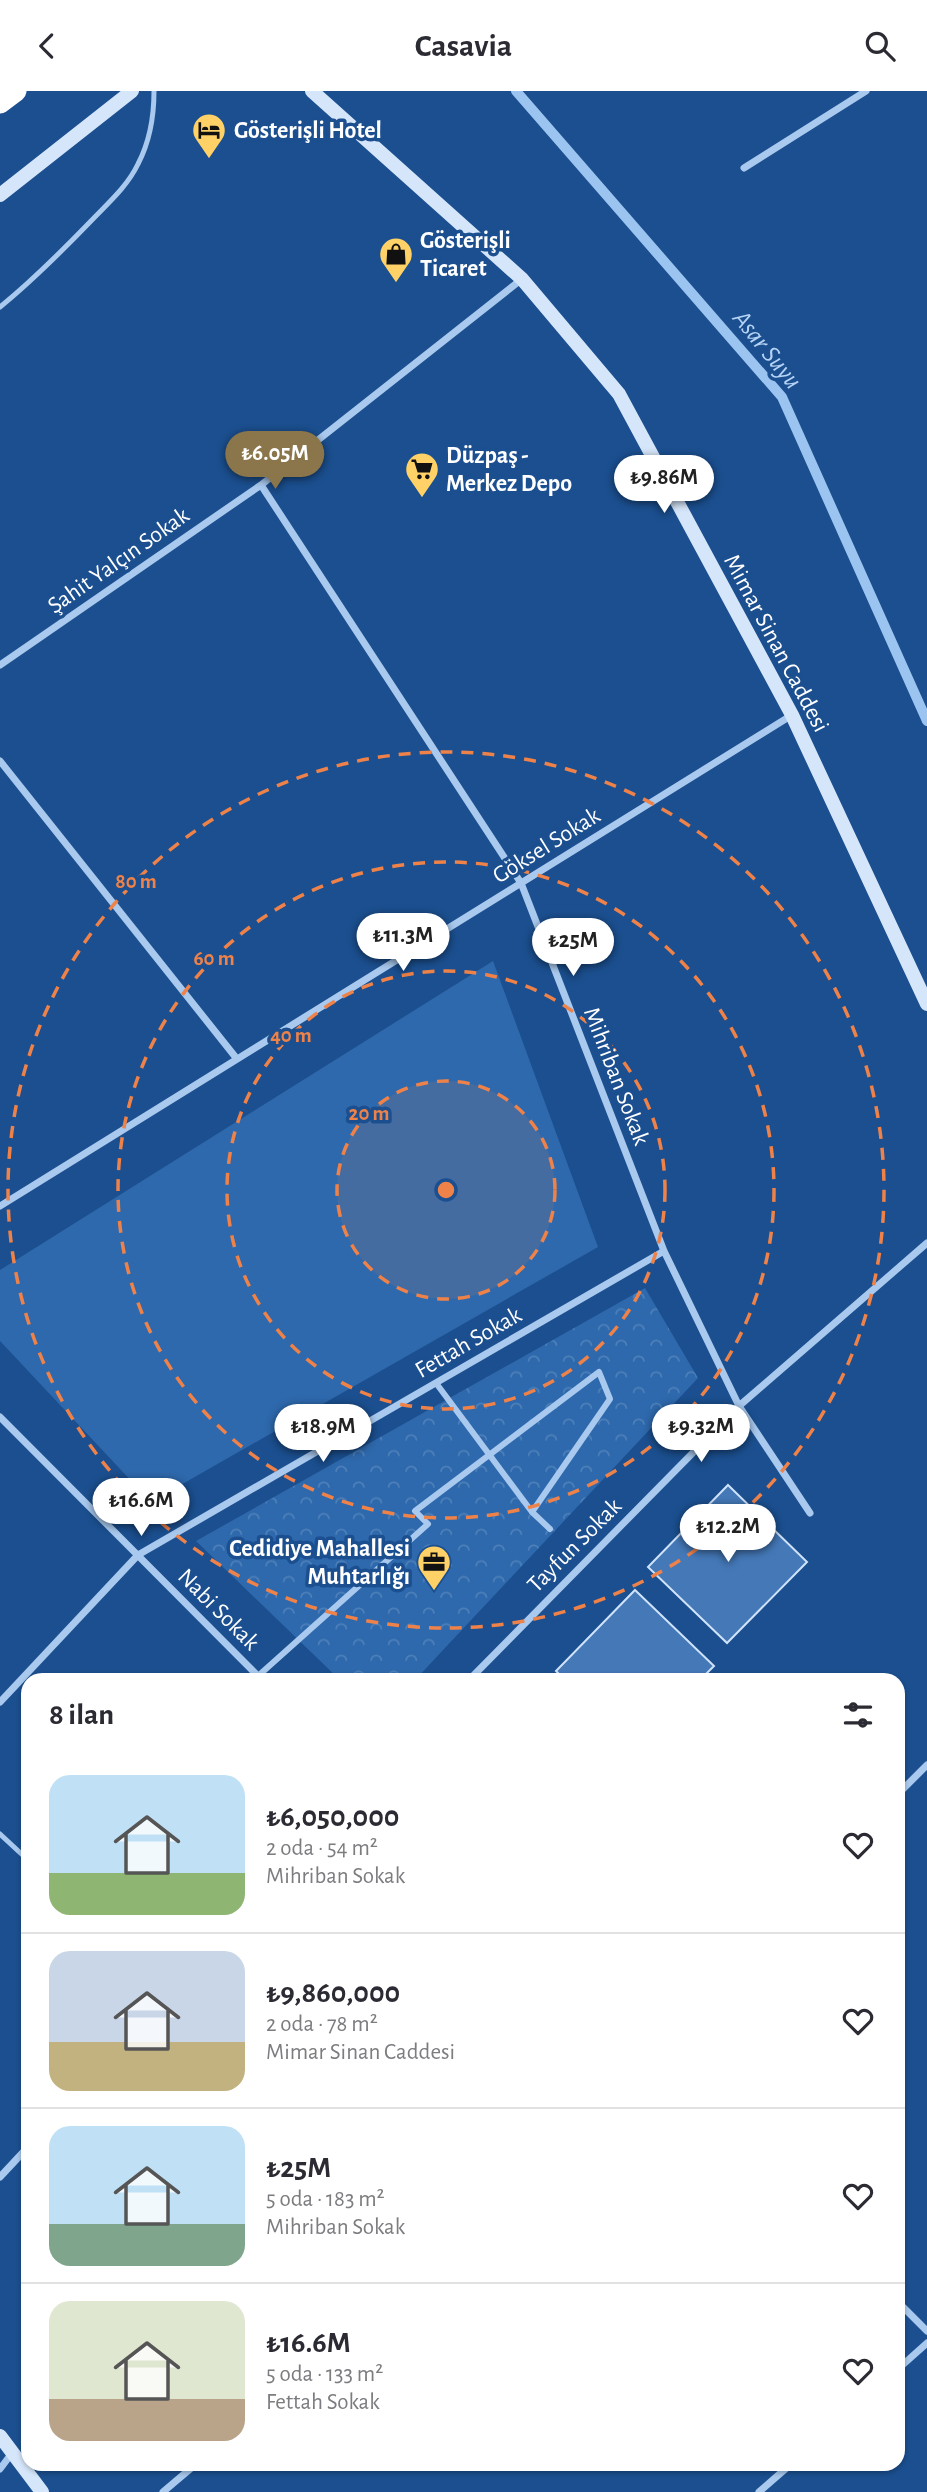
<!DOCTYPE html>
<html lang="tr">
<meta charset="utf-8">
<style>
:root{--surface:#fff;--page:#f2f2f3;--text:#2b2b33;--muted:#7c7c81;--line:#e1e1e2;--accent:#8a764a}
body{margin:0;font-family:"Alegreya Sans",sans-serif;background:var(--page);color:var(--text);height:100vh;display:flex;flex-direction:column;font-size:26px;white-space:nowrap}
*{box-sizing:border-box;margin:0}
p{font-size:23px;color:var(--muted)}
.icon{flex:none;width:38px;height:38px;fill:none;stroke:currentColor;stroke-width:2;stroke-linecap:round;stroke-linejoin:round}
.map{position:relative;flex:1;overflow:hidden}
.side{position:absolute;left:21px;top:1582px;width:884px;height:798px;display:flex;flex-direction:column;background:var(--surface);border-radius:21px;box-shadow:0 2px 5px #0004}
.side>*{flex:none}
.price{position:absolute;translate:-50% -60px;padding:0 16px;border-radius:24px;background:#fff;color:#222;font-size:23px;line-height:46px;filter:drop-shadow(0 2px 4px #0008)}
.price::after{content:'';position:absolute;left:50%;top:42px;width:21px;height:16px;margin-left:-10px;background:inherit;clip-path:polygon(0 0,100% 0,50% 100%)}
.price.current{background:var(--accent);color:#fff}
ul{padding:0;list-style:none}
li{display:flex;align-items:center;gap:21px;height:175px;padding:0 28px}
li+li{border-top:2px solid var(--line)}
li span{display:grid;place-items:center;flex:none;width:196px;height:140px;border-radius:21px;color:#555}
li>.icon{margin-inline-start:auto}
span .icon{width:84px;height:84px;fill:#fffc;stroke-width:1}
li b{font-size:30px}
h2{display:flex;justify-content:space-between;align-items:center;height:84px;padding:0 28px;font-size:30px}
header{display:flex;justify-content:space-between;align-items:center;height:91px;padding:0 28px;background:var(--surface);font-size:32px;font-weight:700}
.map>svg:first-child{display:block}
</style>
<header><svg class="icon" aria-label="back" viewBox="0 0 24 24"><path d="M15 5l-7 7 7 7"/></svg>Casavia<svg class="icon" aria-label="search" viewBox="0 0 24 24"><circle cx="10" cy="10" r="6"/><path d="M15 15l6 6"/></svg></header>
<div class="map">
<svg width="927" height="2401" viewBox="0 0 927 2401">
<defs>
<pattern id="park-crowns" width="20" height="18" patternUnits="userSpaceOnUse" patternTransform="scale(1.75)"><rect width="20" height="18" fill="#2e69ad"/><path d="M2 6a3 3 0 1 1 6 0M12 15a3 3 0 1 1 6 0" fill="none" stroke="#4d80b9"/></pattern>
</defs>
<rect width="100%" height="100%" fill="#1b4f8f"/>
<path fill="url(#park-crowns)" d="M 645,1197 L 698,1287 L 415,1589 L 340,1589 L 196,1450 Z"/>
<path fill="#2e69ad" d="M 493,870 L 598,1156 L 151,1411 L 0,1250 L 0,1179 Z"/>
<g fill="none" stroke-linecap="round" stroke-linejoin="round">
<path stroke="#9cc4f0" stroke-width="10" d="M 516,0 L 782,306 L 927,630"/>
</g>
<path fill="#4478b7" stroke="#cfe3fa" stroke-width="2" d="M 728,1394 L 807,1471 L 727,1552 L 648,1476 Z
M 635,1499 L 714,1575 L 700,1589 L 565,1589 L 556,1580 Z"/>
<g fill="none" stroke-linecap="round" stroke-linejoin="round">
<path stroke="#a9c9ee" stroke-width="5" d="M 0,216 C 32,190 61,161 90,131 C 107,113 127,96 138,73 C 150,50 154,26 154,0
M 0,1743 L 28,1769"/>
<path stroke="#a9c9ee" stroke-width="6" d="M 436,1292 L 532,1421 L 550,1438
M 258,1585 L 428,1433 L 415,1420 L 599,1281 L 610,1308 L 532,1421"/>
<path stroke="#a9c9ee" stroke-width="7" d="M 744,77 L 866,0
M 261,394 L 521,792 L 664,1160 L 739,1315 L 810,1422
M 0,574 L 261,394 L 522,188
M 0,670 L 237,968
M 0,1115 L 792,624
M 0,1326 L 262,1589
M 469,1589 L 739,1315 L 927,1152
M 0,1611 L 138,1464 L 664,1160
M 898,1703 L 927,1674
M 0,2086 L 28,2056
M 898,2211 L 927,2240
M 898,2278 L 927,2252
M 0,2378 L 12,2362
M 163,2401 L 196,2373
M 759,2401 L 791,2373"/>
<path stroke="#d6e6fa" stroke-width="14" d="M 312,0 L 522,188 L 619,303 L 792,624 L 927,913
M 0,104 L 132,0
M 0,2345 L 42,2401"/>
<path stroke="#fff" stroke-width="21" d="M 0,12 L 16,0"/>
</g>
<circle cx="446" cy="1099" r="109" fill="#ee8249" fill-opacity=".12"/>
<g fill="none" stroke="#ee8249" stroke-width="3.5" stroke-dasharray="12 9">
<circle cx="446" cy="1099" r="109"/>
<circle cx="446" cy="1099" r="219"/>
<circle cx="446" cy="1099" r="328"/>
<circle cx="446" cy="1099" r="438"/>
</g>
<defs>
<g id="hotel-pin" transform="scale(1.75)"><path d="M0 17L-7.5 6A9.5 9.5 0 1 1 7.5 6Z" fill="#ffd166" stroke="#1b4f8f"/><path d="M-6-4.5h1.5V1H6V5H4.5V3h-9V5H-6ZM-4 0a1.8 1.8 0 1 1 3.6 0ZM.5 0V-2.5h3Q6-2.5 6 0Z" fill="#111"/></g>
<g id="shop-pin" transform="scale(1.75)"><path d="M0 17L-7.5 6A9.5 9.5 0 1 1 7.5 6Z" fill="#ffd166" stroke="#1b4f8f"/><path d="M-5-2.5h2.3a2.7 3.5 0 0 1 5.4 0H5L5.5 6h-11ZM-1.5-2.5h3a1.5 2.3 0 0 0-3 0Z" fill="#111"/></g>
<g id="supermarket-pin" transform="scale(1.75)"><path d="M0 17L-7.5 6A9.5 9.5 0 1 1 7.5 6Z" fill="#ffd166" stroke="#1b4f8f"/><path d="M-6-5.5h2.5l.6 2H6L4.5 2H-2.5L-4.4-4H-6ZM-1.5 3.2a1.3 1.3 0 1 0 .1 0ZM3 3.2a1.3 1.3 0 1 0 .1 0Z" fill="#111"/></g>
<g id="office-pin" transform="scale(1.75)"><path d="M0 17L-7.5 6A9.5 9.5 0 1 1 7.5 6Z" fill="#ffd166" stroke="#1b4f8f"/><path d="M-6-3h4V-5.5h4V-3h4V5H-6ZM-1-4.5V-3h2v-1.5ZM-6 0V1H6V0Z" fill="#111"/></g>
</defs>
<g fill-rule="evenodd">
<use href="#hotel-pin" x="209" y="39"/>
<use href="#shop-pin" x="396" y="163"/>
<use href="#supermarket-pin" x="422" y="378"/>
<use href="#office-pin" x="434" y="1471"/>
</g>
<g text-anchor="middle" stroke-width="7" stroke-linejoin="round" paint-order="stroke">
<g font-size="24" font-weight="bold" fill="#fff" stroke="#1b4f8f" text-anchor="start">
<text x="234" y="47">Gösterişli Hotel</text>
<text x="420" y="157">Gösterişli<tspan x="420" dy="28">Ticaret</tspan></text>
<text x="446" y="372">Düzpaş -<tspan x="446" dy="28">Merkez Depo</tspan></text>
<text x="410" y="1465" text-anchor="end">Cedidiye Mahallesi<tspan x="410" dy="28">Muhtarlığı</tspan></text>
</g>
<g font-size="24" fill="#fff" stroke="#1b4f8f">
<text transform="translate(118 469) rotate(-35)" y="8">Şahit Yalçın Sokak</text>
<text transform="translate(777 552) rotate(62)" y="8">Mimar Sinan Caddesi</text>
<text transform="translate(546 754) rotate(-32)" y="8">Göksel Sokak</text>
<text transform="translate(617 985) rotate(69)" y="8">Mihriban Sokak</text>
<text transform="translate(468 1251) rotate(-30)" y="8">Fettah Sokak</text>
<text transform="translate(574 1454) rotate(-45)" y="8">Tayfun Sokak</text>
<text transform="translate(219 1518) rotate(45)" y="8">Nabi Sokak</text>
</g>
<g font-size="26" font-style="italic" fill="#b5d3f5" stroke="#1b4f8f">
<text transform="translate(768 258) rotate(51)" y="9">Asar Suyu</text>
</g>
</g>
<circle cx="446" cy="1099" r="10" fill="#ee8249" stroke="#1b4f8f" stroke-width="3.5"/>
<g font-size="21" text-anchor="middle" font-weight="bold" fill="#ee8249" stroke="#1b4f8f" stroke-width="7" stroke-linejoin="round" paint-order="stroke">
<text x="136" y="797">80 m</text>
<text x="214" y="874">60 m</text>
<text x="291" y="951">40 m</text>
<text x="369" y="1029">20 m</text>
</g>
</svg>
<b class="price current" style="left:275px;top:400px">₺6.05M</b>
<b class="price" style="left:664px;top:424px">₺9.86M</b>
<b class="price" style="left:403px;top:882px">₺11.3M</b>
<b class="price" style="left:573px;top:887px">₺25M</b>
<b class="price" style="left:323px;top:1373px">₺18.9M</b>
<b class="price" style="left:701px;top:1373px">₺9.32M</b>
<b class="price" style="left:141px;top:1447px">₺16.6M</b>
<b class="price" style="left:728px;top:1473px">₺12.2M</b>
<section class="side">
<h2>8 ilan<svg class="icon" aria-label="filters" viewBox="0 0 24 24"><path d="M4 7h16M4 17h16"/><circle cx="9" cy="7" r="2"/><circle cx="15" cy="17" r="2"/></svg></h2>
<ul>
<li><span style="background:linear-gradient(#bfe0f5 70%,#8fb573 0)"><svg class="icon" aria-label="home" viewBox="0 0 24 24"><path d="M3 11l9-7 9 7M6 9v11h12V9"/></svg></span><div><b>₺6,050,000</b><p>2 oda · 54 m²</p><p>Mihriban Sokak</p></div><svg class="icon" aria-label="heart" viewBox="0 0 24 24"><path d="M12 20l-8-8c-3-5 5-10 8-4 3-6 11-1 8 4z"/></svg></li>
<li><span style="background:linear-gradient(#c9d6e8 65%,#c2b280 0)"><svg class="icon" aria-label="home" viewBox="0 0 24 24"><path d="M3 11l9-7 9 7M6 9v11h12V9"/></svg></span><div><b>₺9,860,000</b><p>2 oda · 78 m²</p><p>Mimar Sinan Caddesi</p></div><svg class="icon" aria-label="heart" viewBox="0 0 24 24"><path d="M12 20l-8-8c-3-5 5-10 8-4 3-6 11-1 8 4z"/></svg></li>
<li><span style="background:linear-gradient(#bfe0f5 70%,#7fa58c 0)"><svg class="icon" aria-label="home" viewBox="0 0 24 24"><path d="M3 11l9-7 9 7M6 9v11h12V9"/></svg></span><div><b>₺25M</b><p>5 oda · 183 m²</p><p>Mihriban Sokak</p></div><svg class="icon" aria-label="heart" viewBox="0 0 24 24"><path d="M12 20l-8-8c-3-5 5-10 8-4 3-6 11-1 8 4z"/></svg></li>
<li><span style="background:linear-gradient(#dfe7d0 70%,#b9a48a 0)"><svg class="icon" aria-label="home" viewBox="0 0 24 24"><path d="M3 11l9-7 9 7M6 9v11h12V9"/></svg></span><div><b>₺16.6M</b><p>5 oda · 133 m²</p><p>Fettah Sokak</p></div><svg class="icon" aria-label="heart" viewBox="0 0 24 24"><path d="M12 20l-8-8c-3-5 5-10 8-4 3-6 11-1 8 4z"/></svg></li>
</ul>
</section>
</div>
